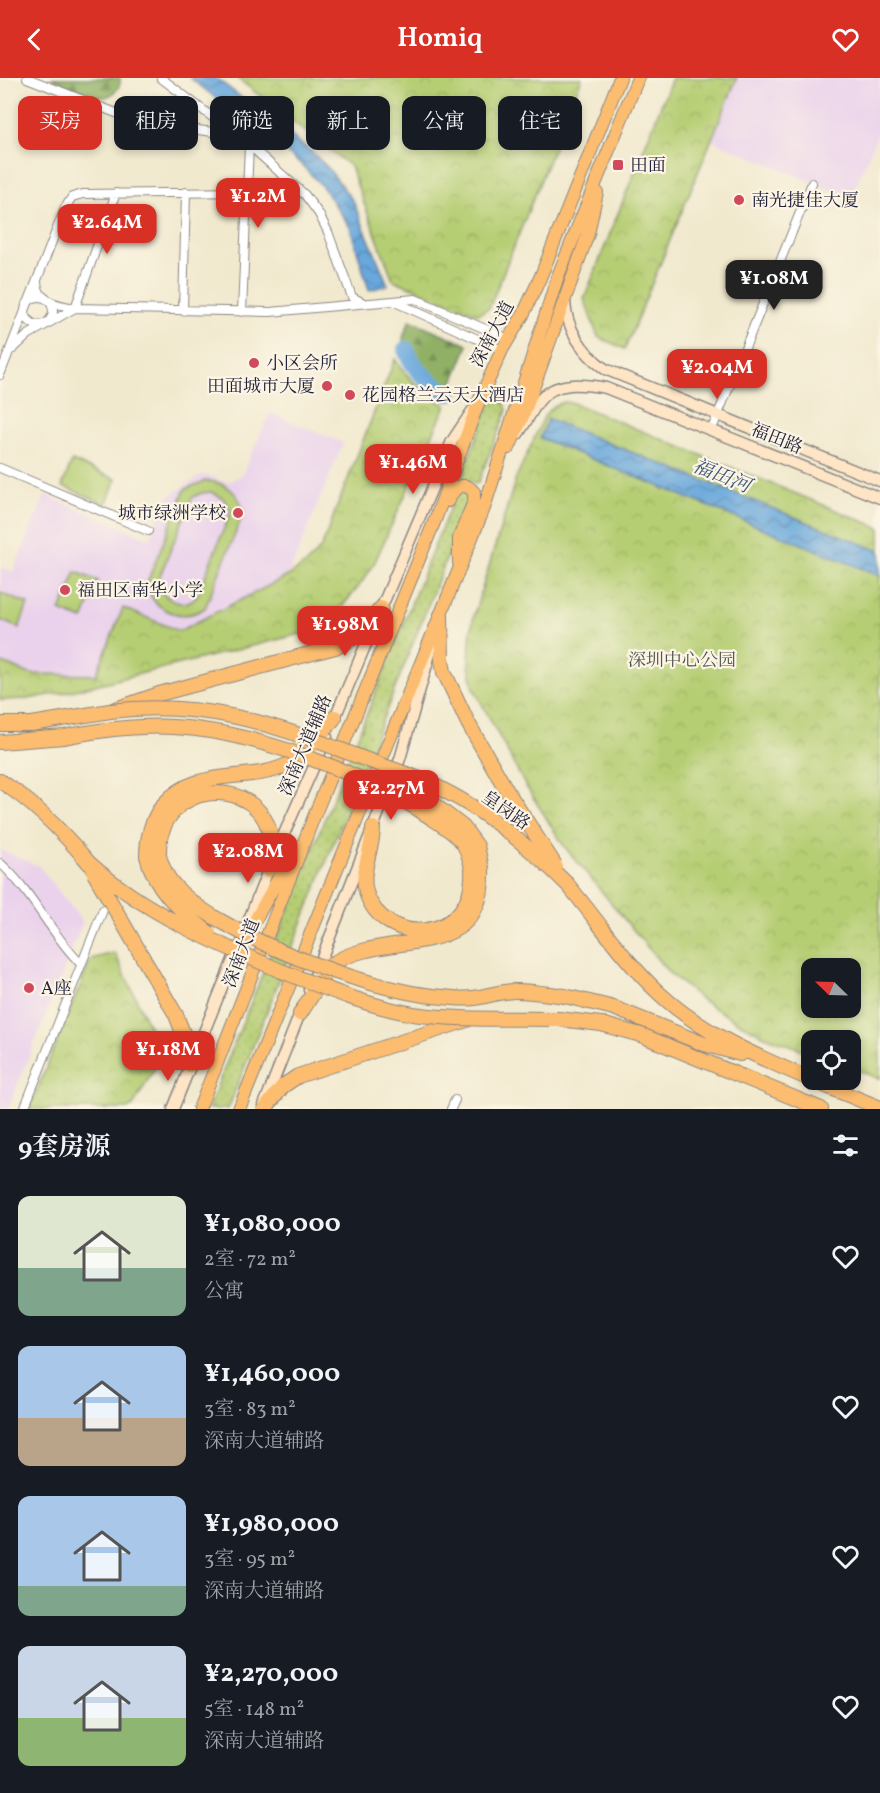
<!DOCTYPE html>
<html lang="zh">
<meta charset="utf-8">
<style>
:root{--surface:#171b24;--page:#242831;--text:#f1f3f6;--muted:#9ea1a6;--accent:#d93025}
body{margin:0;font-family:Vollkorn,"Noto Serif SC",serif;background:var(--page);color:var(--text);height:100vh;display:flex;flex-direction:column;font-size:22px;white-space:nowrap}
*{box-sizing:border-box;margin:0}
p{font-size:20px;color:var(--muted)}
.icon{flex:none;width:33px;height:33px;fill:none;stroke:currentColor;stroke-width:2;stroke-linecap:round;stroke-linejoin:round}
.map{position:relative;height:1031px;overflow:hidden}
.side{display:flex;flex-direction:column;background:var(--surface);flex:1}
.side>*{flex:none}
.top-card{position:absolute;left:18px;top:18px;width:844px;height:54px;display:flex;gap:12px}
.needle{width:39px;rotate:293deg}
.fabs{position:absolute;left:801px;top:880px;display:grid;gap:12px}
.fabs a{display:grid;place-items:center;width:60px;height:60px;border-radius:12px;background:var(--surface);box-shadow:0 3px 9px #0003;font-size:30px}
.price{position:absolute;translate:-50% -51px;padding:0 14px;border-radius:12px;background:var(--accent);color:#fff;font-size:20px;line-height:39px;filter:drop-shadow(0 2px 3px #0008)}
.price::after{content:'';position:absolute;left:50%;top:36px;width:18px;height:14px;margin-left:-9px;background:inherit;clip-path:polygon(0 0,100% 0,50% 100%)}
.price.on{background:#222;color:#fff}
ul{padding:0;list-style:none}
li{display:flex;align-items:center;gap:18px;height:150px;padding:0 18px}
li span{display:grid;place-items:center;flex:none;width:168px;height:120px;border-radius:12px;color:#555}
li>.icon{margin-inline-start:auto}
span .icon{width:72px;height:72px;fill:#fffc;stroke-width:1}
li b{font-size:26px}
h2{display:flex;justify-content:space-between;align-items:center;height:72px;padding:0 18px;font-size:26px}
.pill{padding:0 21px;border-radius:12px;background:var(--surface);box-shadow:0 3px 9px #0003;font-size:21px;line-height:54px}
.pill.on{background:var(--accent);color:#fff}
header{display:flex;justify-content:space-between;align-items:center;height:78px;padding:0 18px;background:var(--accent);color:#fff;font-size:27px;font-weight:600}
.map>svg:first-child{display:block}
</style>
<header><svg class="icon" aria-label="back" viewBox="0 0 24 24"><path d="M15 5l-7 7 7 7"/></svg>Homiq<svg class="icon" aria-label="heart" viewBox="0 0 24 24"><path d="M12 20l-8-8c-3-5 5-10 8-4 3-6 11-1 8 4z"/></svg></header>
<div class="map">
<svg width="880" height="1031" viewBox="0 0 880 1031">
<defs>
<pattern id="grass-dots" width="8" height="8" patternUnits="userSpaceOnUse" patternTransform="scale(1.5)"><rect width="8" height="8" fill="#b6ce73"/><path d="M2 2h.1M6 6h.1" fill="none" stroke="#9cb164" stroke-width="1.8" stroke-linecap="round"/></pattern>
<pattern id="forest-firs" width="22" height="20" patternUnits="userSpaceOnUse" patternTransform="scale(1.5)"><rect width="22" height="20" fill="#90b165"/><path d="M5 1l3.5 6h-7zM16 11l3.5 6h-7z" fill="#759054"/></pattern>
<pattern id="park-crowns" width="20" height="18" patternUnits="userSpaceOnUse" patternTransform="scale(1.5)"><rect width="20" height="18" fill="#b6ce73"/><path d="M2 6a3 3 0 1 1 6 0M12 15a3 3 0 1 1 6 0" fill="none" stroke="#9cb164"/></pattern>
<pattern id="water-waves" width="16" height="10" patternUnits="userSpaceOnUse" patternTransform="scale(1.5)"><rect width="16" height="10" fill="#69a8dc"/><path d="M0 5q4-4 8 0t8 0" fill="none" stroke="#5688b4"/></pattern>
</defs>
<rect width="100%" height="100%" fill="#fcf5e5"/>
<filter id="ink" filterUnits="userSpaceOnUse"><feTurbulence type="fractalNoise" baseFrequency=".0167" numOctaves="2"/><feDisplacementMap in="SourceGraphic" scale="12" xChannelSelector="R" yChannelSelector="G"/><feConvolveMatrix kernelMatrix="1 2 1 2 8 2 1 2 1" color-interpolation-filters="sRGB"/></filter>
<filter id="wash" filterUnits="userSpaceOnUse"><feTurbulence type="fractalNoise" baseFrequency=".008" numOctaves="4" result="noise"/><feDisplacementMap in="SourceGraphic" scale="24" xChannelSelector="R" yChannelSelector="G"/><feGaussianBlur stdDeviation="1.35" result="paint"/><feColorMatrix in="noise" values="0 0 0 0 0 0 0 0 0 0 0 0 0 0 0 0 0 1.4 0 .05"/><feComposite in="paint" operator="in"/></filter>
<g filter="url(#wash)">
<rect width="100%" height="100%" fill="#f1e9ce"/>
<path fill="#ead1ec" d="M 738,0 L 880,0 L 880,50 L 851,120 L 712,62 Z
M 270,335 L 343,365 L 288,498 L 179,553 L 123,530 L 96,597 L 30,596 L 0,584 L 0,489 L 13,494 L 45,417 L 150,461 L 167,420 L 201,397 L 208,397 L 223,404 L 230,404 L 242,397 Z
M 0,772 L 39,788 L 83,844 L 8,1031 L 0,1031 Z"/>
<path fill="url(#grass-dots)" stroke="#6c7857" stroke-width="1.5" d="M 495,322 L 504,324 L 507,332 L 478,405 L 475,406 L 461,400 L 462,397 L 490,325 Z
M 459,414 L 467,416 L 469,424 L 228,1031 L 208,1031 L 455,417 Z"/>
<path fill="url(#forest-firs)" stroke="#596a50" stroke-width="1.5" d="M 51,0 L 120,0 C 122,11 110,21 99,19 C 87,18 63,5 51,0 Z
M 410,242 L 468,267 L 451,309 C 436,300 408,282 403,264 C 402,257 408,248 410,242 Z"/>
<path fill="url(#park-crowns)" stroke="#6c7857" stroke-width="1.5" fill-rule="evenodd" d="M 237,0 L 582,0 L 489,230 L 478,236 L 393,202 L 350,88 Z
M 672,0 L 737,0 L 625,271 L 598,259 L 584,221 Z
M 395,281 C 408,302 424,314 446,327 L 373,488 C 355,515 337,538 308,554 L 67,614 L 27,621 L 0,622 L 0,584 L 30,596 L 96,597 L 123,530 L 179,553 L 288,498 L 307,485 L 321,470 Z
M 563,324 L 573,325 L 880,450 L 880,1001 L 851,990 L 850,963 L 812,963 L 811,975 L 765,958 L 736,943 L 703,923 L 669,895 L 564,768 L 524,705 L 474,611 L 469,587 L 470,559 L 474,537 L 516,400 L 545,337 L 552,329 ZM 812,891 L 850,891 L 850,930 L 812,930 Z
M 115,875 L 152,955 L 155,974 L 156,988 L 133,1028 L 127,1031 L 29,1031 L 91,881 Z"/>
<path fill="#b6ce73" stroke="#6c7857" stroke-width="1.5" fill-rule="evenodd" d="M 72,383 L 116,401 L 106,426 L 62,408 Z
M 205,403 C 225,403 239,414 244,434 L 205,530 C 181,545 154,533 146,507 L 185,411 ZM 211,414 L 223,420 L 231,433 L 198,516 C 185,535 158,521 159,500 L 192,420 L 201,415 Z
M 76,494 L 98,503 L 83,542 L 60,533 Z
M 0,515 L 28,526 L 19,550 L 0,542 Z"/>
<path fill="url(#water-waves)" stroke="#46658c" stroke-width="1.5" d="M 190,0 L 216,0 L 312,74 L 328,90 L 353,123 L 388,207 L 369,212 L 350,149 L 322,108 L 302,87 Z
M 548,341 L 880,473 L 880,498 L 540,360 Z"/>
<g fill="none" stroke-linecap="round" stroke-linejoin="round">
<path stroke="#69a8dc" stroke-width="18" d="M 406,272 C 414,292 430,306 449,315"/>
</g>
</g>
<g filter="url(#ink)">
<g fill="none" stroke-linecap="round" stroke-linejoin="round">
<g stroke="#8a8684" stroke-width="10">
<path id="street" d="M 27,0 L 139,44 L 235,57
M 161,0 L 249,67 L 305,117 L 319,136 L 328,154 L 352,219 L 364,225
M 37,202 C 36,223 57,227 75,230 L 270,234 L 415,221 L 509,261
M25 233a14 14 0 1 1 28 0a14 14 0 1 1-28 0Z
M 395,224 L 502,272
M 183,233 L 186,114
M 242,234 L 249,67
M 13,271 L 28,257 L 75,230 L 116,115
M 0,297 L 65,130 L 72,119 L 83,116 L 246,114
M 712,351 L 812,105
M 0,390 L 148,453
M 0,785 C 32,813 50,855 80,885
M 24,1031 L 103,832
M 451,1031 L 455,1022"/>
</g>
<g stroke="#8a8684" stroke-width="13">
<path id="secondary" d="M 565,223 C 566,251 583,275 605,291 L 880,403
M 518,356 C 526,345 531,334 539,323 C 555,302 583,306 606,310 L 880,420
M 333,644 L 452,363 L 472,333
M 246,849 L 268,792 L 327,659
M 309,912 L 400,681 L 432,569
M 264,1027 L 302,930
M 173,1031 L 237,872"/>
</g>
<g stroke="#8a8684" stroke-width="14">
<path id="primary" d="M 509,370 L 524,336 L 588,156 L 597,114
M 448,423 C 453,411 463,401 474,414 L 474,423 L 459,460 L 459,485
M 235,878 L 292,776
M 199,1031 L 315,736 L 435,442 L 479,323 L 502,272 L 523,237 L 540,200 L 620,0
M 239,1031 L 484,430 L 558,198 L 638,0"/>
</g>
<g stroke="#8a8684" stroke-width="16">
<path id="highway" d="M 441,537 L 442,582 L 444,594 L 468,645
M 0,646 L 32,646 L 110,633 L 159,616 L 339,568 L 361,555 L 381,530
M 0,664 L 64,659
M 0,703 C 35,725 63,754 89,785
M 373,750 C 373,771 360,793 366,814 C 383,871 477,866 472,790
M 147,778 C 147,759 151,742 163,727 C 198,686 251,707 291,685 C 309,675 322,655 335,639
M 159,778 C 156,701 260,694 271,760 C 273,771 270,781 268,792
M 568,807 C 598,843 625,884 660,916 C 703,956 758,979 812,1002
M 565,918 L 614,930 L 704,966 L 740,976
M 300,936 L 331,887 C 383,849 486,889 482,791
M 176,937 L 183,955 L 190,987
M 559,941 L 601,946 L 641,957 L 821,1031
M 812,1002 L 880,1030
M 265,1031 L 283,1008 L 298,998 L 467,942"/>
</g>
<use href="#street" stroke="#fff" stroke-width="8"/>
<use href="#secondary" stroke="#fee5c5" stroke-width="10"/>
<use href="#primary" stroke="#fcbd6f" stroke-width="12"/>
<use href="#highway" stroke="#fcbd6f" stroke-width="14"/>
<g stroke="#8a8684" stroke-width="16" stroke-linecap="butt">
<path id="highway-bridge" d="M 110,633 C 202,622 272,645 357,678 C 377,686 397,692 417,700 C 474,723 524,763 568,807
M 468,645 L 507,713 L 555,787
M 64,659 C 100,652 136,647 173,649 C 252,653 364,695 430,739 C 441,746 454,754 462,764 C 468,772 470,781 472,790
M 396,697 L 463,749 L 477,768 L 482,791
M 147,778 C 155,813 182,833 209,855
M 159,778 C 162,788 166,798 173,806 C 214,856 369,912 433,918 C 447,919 461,922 474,920 C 488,918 501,913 515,913 C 532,913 548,916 565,918
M 89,785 C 144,834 211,863 279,892 C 322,909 367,928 413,936 C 462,943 510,940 559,941
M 94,795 L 176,937"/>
</g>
<use href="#highway-bridge" stroke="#fcbd6f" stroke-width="14"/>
</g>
</g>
<g fill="#d1495b" stroke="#fcf5e5" stroke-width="2">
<rect x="612" y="81" width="12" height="12" rx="3"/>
<circle cx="739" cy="122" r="6"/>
<circle cx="254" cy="285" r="6"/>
<circle cx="327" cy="308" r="6"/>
<circle cx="350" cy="317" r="6"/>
<circle cx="238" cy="435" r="6"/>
<circle cx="65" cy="512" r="6"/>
<circle cx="29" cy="910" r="6"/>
</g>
<g text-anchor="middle" stroke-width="4.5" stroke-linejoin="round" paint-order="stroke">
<g font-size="18" fill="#22223b" stroke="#fcf5e5" text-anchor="start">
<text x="630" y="93">田面</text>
<text x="751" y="128">南光捷佳大厦</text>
<text x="266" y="291">小区会所</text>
<text x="315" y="314" text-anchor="end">田面城市大厦</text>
<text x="362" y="323">花园格兰云天大酒店</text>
<text x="226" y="441" text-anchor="end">城市绿洲学校</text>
<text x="77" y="518">福田区南华小学</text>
<text x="41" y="916">A座</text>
</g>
<g font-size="18" fill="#22223b" stroke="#fcf5e5">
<text transform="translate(492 256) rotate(-62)" y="6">深南大道</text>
<text transform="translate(777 360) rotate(22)" y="6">福田路</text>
<text transform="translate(305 667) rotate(-67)" y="6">深南大道辅路</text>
<text transform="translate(506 732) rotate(35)" y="6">皇岗路</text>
<text transform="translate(241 875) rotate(-69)" y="6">深南大道</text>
</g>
<g font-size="18" fill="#4e564c" stroke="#fcf5e5">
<text x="682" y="588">深圳中心公园</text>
</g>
<g font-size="20" font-style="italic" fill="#3e587b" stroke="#fcf5e5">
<text transform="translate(722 397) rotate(22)" y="7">福田河</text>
</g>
</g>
</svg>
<div class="fabs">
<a><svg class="needle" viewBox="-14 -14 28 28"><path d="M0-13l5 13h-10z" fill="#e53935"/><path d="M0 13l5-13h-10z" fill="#9ea1a6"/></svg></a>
<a><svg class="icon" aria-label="locate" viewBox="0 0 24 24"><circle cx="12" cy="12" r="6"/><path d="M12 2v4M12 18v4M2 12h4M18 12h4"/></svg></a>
</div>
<b class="price" style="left:258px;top:151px">¥1.2M</b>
<b class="price" style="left:107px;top:177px">¥2.64M</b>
<b class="price on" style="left:774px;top:233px">¥1.08M</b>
<b class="price" style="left:717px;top:322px">¥2.04M</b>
<b class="price" style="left:413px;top:417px">¥1.46M</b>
<b class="price" style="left:345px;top:579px">¥1.98M</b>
<b class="price" style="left:391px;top:743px">¥2.27M</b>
<b class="price" style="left:248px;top:806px">¥2.08M</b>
<b class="price" style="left:168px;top:1004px">¥1.18M</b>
<div class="top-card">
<a class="pill on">买房</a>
<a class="pill">租房</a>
<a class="pill">筛选</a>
<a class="pill">新上</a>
<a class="pill">公寓</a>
<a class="pill">住宅</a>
</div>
</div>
<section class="side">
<h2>9套房源<svg class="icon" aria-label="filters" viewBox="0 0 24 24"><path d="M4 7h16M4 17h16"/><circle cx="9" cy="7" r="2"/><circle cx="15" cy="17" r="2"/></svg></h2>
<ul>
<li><span style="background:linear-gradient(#dfe7d0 60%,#7fa58c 0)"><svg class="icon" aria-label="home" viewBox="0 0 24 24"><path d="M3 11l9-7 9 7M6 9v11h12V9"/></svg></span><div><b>¥1,080,000</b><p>2室 · 72 m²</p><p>公寓</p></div><svg class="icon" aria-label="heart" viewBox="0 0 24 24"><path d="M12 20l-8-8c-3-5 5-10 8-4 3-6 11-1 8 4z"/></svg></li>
<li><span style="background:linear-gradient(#a9c7e8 60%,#b9a48a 0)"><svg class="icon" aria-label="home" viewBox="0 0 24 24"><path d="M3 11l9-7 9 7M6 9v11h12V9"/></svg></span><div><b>¥1,460,000</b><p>3室 · 83 m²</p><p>深南大道辅路</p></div><svg class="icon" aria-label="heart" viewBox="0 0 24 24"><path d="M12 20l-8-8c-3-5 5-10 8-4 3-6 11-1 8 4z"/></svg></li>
<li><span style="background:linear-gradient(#a9c7e8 75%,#7fa58c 0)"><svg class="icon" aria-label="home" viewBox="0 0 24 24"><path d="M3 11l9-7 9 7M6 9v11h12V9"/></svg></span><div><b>¥1,980,000</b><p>3室 · 95 m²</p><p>深南大道辅路</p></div><svg class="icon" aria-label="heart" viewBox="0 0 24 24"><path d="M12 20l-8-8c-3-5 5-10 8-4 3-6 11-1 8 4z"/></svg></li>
<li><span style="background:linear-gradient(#c9d6e8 60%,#8fb573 0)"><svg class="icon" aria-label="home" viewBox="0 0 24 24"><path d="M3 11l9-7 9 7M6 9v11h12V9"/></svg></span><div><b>¥2,270,000</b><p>5室 · 148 m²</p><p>深南大道辅路</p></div><svg class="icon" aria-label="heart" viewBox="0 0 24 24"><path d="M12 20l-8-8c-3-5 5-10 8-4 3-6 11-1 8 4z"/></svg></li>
</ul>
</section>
